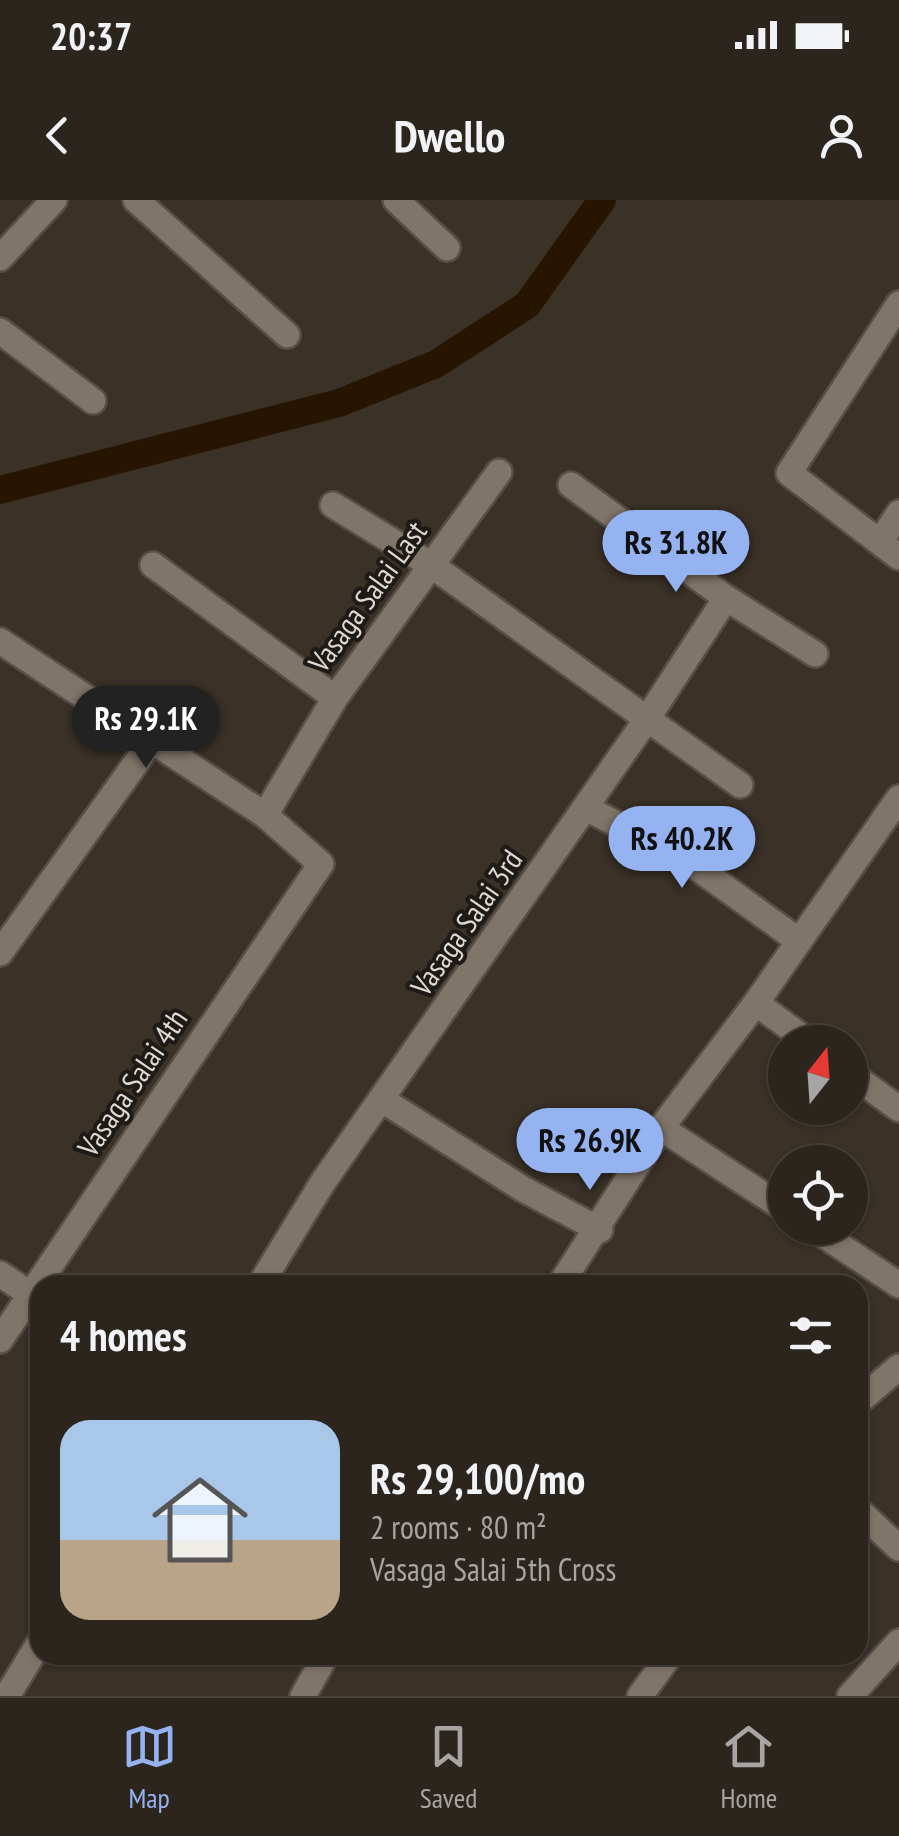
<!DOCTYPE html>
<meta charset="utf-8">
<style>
:root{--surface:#2c251d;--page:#342d26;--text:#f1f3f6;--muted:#a6a5a4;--line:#48423b;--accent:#95b2f1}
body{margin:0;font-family:"PT Sans Narrow",sans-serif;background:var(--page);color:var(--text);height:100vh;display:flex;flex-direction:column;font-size:38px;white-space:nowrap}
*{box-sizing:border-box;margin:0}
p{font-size:32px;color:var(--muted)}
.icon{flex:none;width:55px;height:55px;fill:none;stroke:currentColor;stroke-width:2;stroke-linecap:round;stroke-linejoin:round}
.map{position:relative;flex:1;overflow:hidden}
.panel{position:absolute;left:30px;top:1075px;width:838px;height:390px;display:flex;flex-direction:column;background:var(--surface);border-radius:30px;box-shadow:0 2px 8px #0004,0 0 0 2px var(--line)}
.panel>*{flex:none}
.needle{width:65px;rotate:17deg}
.buttons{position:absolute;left:768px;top:825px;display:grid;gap:20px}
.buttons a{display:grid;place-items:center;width:100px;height:100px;border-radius:50%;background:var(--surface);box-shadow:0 2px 8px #0004,0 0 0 2px var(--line);font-size:50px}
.price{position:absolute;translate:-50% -85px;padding:0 22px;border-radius:35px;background:var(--accent);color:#111;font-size:32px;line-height:65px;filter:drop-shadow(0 2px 5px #0008)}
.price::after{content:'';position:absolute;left:50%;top:60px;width:30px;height:22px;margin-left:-15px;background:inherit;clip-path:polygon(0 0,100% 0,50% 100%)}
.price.current{background:#222;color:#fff}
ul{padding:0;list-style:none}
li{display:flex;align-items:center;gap:30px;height:250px;padding:0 30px}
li+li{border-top:2px solid var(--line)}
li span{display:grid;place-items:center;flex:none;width:280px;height:200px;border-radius:30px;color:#555}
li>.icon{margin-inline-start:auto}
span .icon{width:120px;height:120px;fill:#fffc;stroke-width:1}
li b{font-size:42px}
h2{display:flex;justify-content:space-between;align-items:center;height:120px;padding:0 30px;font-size:42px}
.status{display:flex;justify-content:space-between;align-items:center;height:70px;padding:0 50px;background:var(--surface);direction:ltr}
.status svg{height:28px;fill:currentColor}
header{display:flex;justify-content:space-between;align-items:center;height:130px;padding:0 30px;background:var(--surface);font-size:45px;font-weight:600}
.menu{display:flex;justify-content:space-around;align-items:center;height:140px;border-top:2px solid var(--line);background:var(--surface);font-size:28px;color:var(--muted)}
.menu a{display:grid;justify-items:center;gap:5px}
.menu .current{color:var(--accent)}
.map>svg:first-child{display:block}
</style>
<div class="status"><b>20:37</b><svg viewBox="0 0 49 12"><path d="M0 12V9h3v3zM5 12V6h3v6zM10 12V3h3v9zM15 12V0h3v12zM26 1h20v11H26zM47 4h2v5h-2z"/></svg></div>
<header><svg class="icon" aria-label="back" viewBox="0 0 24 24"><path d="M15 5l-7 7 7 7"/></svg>Dwello<svg class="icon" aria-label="person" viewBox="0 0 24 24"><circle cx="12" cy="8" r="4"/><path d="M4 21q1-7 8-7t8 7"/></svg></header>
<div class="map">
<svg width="899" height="1496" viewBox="0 0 899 1496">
<rect width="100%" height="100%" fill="#3a3127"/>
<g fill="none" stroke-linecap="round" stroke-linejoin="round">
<path stroke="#281500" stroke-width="28" d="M 0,290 L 339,203 L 436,164 L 527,105 L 602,0"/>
<g stroke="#564f47" stroke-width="30">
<path id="minor" d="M 136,0 L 287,135
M 396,0 L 447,48
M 0,58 L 54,0
M 899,104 L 789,273 L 899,357
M 0,131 L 93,201
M 571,285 L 726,398 L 815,454
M 333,305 L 431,365 L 740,585
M 880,342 L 899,313
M 153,365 L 335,498
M 0,441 L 265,615 L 321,664 L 0,1140
M 586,608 L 688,661 L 799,741
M 265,615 L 335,498 L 499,272
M 0,753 L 151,542
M 756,803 L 809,842
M 850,873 L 899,909
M 384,901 L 523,989 L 600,1030
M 661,928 L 785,1009
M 813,1028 L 899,1085
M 0,1074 L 30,1094
M 260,1085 L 323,982 L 647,519 L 726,398
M 560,1085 L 661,928 L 756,803 L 899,598
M 858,1202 L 899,1167
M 858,1310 L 899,1348
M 7,1496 L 40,1442
M 303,1496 L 326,1455
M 640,1496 L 670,1455
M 850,1496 L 899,1442"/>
</g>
<use href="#minor" stroke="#807569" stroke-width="25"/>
</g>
<g text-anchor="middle" stroke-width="8" stroke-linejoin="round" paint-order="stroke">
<g font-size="30" fill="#dfd9d3" stroke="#1e1a15">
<text transform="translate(368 397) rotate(-54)" y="10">Vasaga Salai Last</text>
<text transform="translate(467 723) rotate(-55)" y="10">Vasaga Salai 3rd</text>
<text transform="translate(133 883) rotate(-56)" y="10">Vasaga Salai 4th</text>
</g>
</g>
</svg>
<div class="buttons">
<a><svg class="needle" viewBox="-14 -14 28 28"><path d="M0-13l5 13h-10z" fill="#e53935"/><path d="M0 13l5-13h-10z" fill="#a6a5a4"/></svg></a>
<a><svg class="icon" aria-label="locate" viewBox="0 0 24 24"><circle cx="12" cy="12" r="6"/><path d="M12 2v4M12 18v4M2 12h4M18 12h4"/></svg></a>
</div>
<b class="price" style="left:676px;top:395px">Rs 31.8K</b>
<b class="price current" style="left:146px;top:571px">Rs 29.1K</b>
<b class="price" style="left:682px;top:691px">Rs 40.2K</b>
<b class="price" style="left:590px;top:993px">Rs 26.9K</b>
<section class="panel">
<h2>4 homes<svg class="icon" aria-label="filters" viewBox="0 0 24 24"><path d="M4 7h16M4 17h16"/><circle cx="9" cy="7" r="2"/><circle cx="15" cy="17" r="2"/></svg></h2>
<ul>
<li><span style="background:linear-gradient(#a9c7e8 60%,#b9a48a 0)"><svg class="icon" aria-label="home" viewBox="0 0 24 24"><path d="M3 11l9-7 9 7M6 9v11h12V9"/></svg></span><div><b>Rs 29,100/mo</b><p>2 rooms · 80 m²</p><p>Vasaga Salai 5th Cross</p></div></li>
</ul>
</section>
</div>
<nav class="menu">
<a class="current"><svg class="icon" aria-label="map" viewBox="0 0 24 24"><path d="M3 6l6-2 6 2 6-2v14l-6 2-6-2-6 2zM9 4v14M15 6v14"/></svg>Map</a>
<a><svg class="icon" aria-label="saved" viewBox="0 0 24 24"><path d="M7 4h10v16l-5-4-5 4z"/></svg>Saved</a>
<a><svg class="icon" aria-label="home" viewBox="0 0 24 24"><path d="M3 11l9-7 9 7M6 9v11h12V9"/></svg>Home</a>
</nav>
